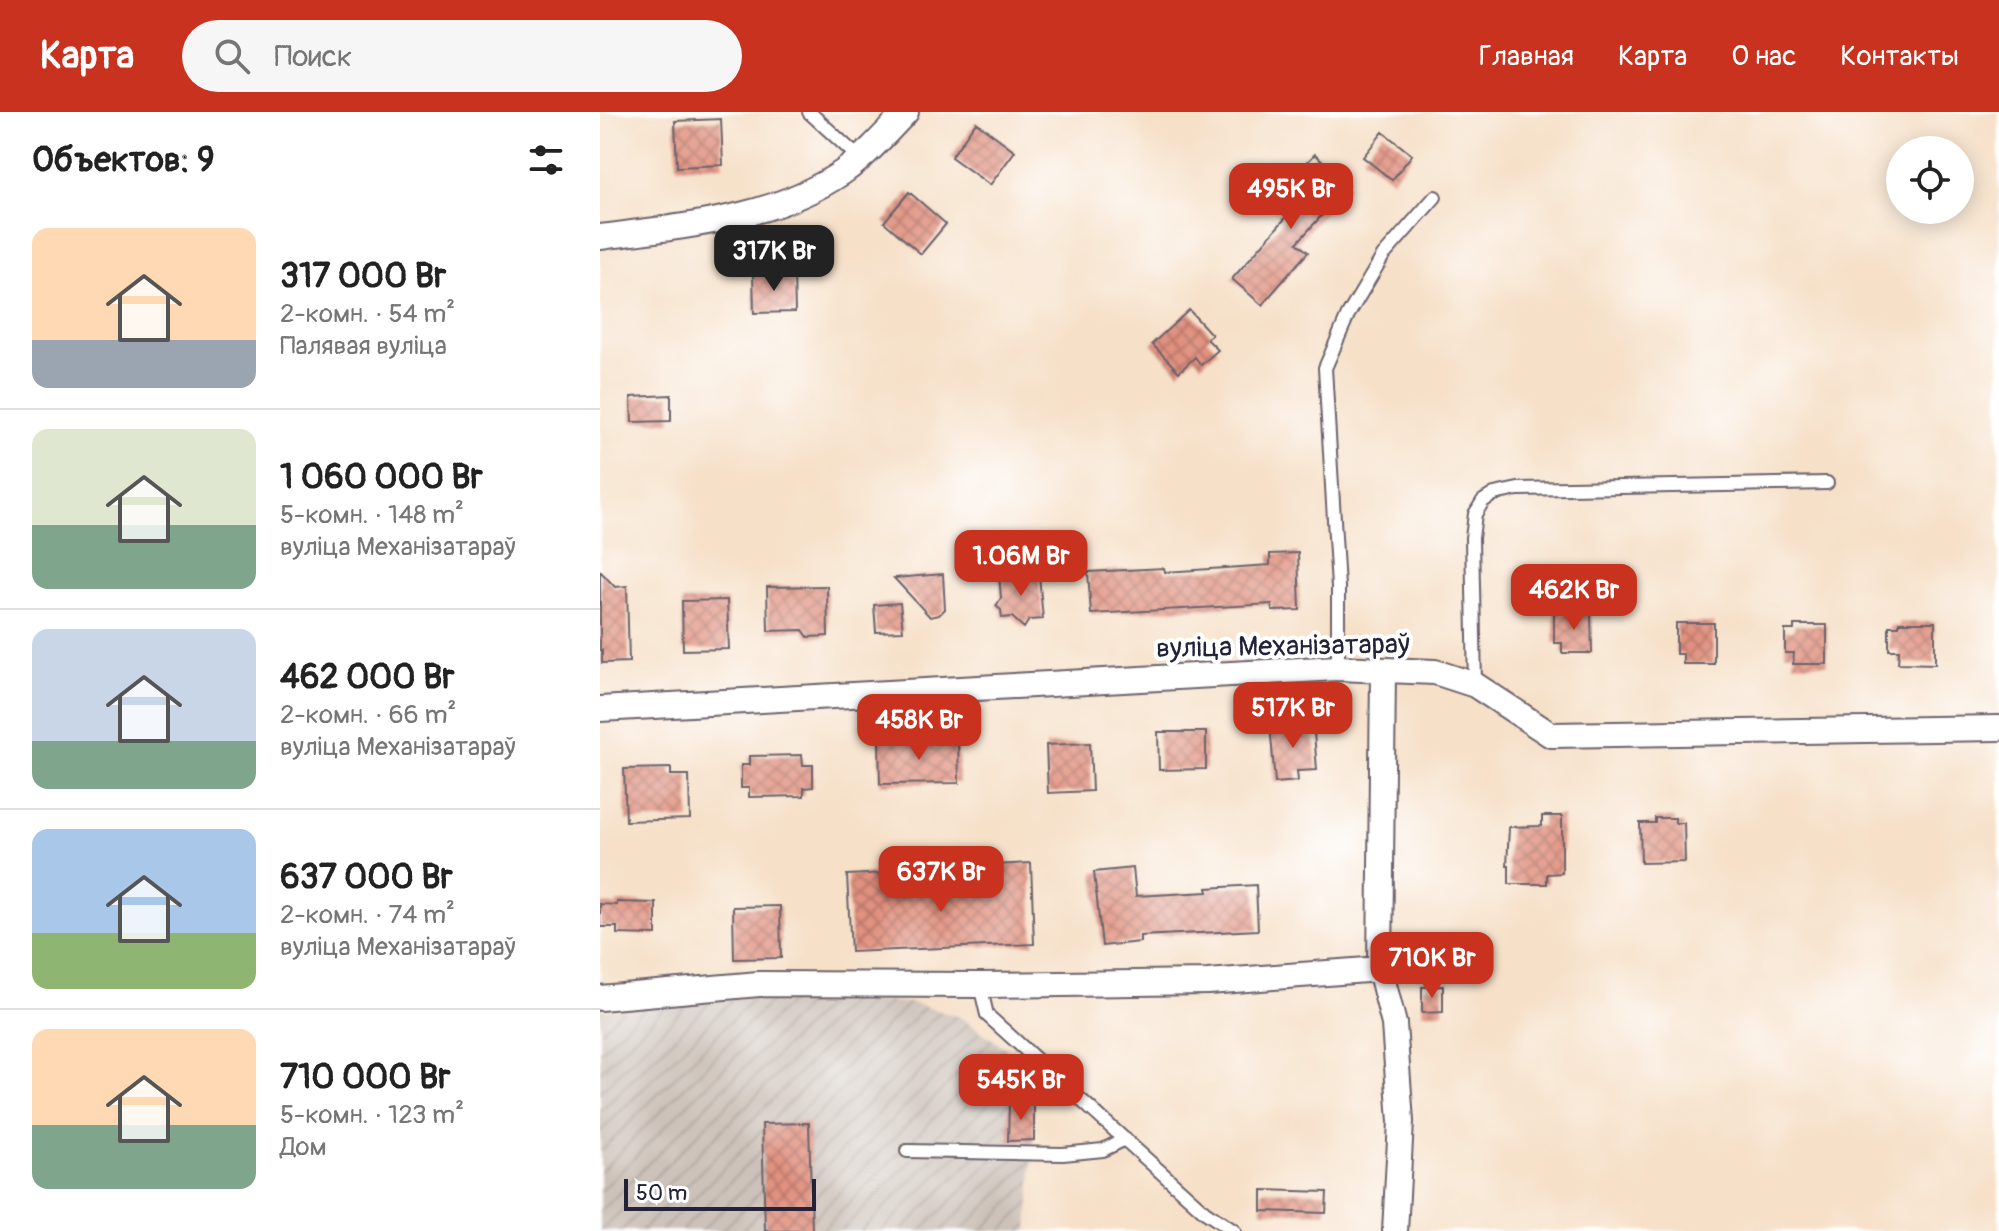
<!DOCTYPE html>
<html lang="ru">
<meta charset="utf-8">
<style>
:root{--surface:#fff;--page:#f6f6f6;--text:#222;--muted:#767676;--line:#e0e0e0;--accent:#c8321e}
body{margin:0;font-family:Pangolin,sans-serif;background:var(--page);color:var(--text);height:100vh;display:flex;flex-direction:column;font-size:30px;white-space:nowrap}
*{box-sizing:border-box;margin:0}
p{font-size:26px;color:var(--muted)}
.icon{flex:none;width:44px;height:44px;fill:none;stroke:currentColor;stroke-width:2;stroke-linecap:round;stroke-linejoin:round}
.map{position:relative;flex:1;overflow:hidden}
.drawer{display:flex;flex-direction:column;background:var(--surface);width:600px}
.drawer>*{flex:none}
.buttons{position:absolute;left:1286px;top:24px;display:grid;gap:16px}
.buttons a{display:grid;place-items:center;width:88px;height:88px;border-radius:50%;background:var(--surface);box-shadow:0 4px 20px #0003;font-size:40px}
.scale{position:absolute;left:24px;bottom:20px;width:192px;box-sizing:border-box;padding-left:8px;border:4px solid #22223b;border-top:0;font-size:22px;line-height:28px;white-space:nowrap;color:#22223b;-webkit-text-stroke:6px #fff;paint-order:stroke}
.price{position:absolute;translate:-50% -68px;padding:0 18px;border-radius:16px;background:var(--accent);color:#fff;font-size:26px;line-height:52px;filter:drop-shadow(0 2px 4px #0008)}
.price::after{content:'';position:absolute;left:50%;top:48px;width:24px;height:18px;margin-left:-12px;background:inherit;clip-path:polygon(0 0,100% 0,50% 100%)}
.price.selected{background:#222;color:#fff}
ul{padding:0;list-style:none}
li{display:flex;align-items:center;gap:24px;height:200px;padding:0 32px}
li+li{border-top:2px solid var(--line)}
li span{display:grid;place-items:center;flex:none;width:224px;height:160px;border-radius:16px;color:#555}
li>.icon{margin-inline-start:auto}
span .icon{width:96px;height:96px;fill:#fffc;stroke-width:1}
li b{font-size:34px}
h2{display:flex;justify-content:space-between;align-items:center;height:96px;padding:0 32px;font-size:34px}
header{display:flex;align-items:center;gap:48px;box-sizing:border-box;height:112px;padding:0 40px;background:var(--accent);color:#fff}
header strong{font-size:38px}
nav{display:flex;gap:44px;margin-inline-start:auto;font-size:28px}
.search{width:560px;height:72px;background:var(--page);display:flex;align-items:center;gap:20px;box-sizing:border-box;padding:0 28px;border-radius:44px;color:var(--muted);font-size:30px}
main{display:flex;flex:1;min-height:0}
.map>svg:first-child{display:block}
</style>
<header>
<strong>Карта</strong>
<div class="search"><svg class="icon" aria-label="search" viewBox="0 0 24 24"><circle cx="10" cy="10" r="6"/><path d="M15 15l6 6"/></svg>Поиск</div>
<nav><a>Главная</a><a>Карта</a><a>О нас</a><a>Контакты</a></nav>
</header>
<main>
<section class="drawer">
<h2>Объектов: 9<svg class="icon" aria-label="filters" viewBox="0 0 24 24"><path d="M4 7h16M4 17h16"/><circle cx="9" cy="7" r="2"/><circle cx="15" cy="17" r="2"/></svg></h2>
<ul>
<li><span style="background:linear-gradient(#ffd9b3 70%,#9aa5b1 0)"><svg class="icon" aria-label="home" viewBox="0 0 24 24"><path d="M3 11l9-7 9 7M6 9v11h12V9"/></svg></span><div><b>317 000 Br</b><p>2-комн. · 54 m²</p><p>Палявая вуліца</p></div></li>
<li><span style="background:linear-gradient(#dfe7d0 60%,#7fa58c 0)"><svg class="icon" aria-label="home" viewBox="0 0 24 24"><path d="M3 11l9-7 9 7M6 9v11h12V9"/></svg></span><div><b>1 060 000 Br</b><p>5-комн. · 148 m²</p><p>вуліца Механізатараў</p></div></li>
<li><span style="background:linear-gradient(#c9d6e8 70%,#7fa58c 0)"><svg class="icon" aria-label="home" viewBox="0 0 24 24"><path d="M3 11l9-7 9 7M6 9v11h12V9"/></svg></span><div><b>462 000 Br</b><p>2-комн. · 66 m²</p><p>вуліца Механізатараў</p></div></li>
<li><span style="background:linear-gradient(#a9c7e8 65%,#8fb573 0)"><svg class="icon" aria-label="home" viewBox="0 0 24 24"><path d="M3 11l9-7 9 7M6 9v11h12V9"/></svg></span><div><b>637 000 Br</b><p>2-комн. · 74 m²</p><p>вуліца Механізатараў</p></div></li>
<li><span style="background:linear-gradient(#ffd9b3 60%,#7fa58c 0)"><svg class="icon" aria-label="home" viewBox="0 0 24 24"><path d="M3 11l9-7 9 7M6 9v11h12V9"/></svg></span><div><b>710 000 Br</b><p>5-комн. · 123 m²</p><p>Дом</p></div></li>
</ul>
</section>
<div class="map">
<svg width="1399" height="1119" viewBox="0 0 1399 1119">
<defs>
<pattern id="industrial-furrows" width="10" height="10" patternUnits="userSpaceOnUse" patternTransform="scale(2)"><rect width="10" height="10" fill="#cdc2b9"/><path d="M-1 1l2-2M0 10L10 0M9 11l2-2" fill="none" stroke="#b0a6a0"/></pattern>
<pattern id="building-cross-hatch" width="8" height="8" patternUnits="userSpaceOnUse" patternTransform="scale(2)"><rect width="8" height="8" fill="#e1917f"/><path d="M0 0l8 8M0 8l8-8" fill="none" stroke="#b67669"/></pattern>
</defs>
<rect width="100%" height="100%" fill="#fff"/>
<filter id="ink" filterUnits="userSpaceOnUse"><feTurbulence type="fractalNoise" baseFrequency=".0125" numOctaves="2"/><feDisplacementMap in="SourceGraphic" scale="16" xChannelSelector="R" yChannelSelector="G"/><feConvolveMatrix kernelMatrix="1 2 1 2 8 2 1 2 1" color-interpolation-filters="sRGB"/></filter>
<filter id="wash" filterUnits="userSpaceOnUse"><feTurbulence type="fractalNoise" baseFrequency=".006" numOctaves="4" result="noise"/><feDisplacementMap in="SourceGraphic" scale="32" xChannelSelector="R" yChannelSelector="G"/><feGaussianBlur stdDeviation="1.8" result="paint"/><feColorMatrix in="noise" values="0 0 0 0 0 0 0 0 0 0 0 0 0 0 0 0 0 1.4 0 .05"/><feComposite in="paint" operator="in"/></filter>
<g filter="url(#wash)">
<rect width="100%" height="100%" fill="#f6e0c8"/>
<path fill="url(#industrial-furrows)" d="M 167,882 L 312,891 L 360,905 L 434,956 L 434,1028 L 428,1119 L 0,1119 L 0,898 Z"/>
<g id="blocks">
<path fill="url(#building-cross-hatch)" d="M 121,7 L 123,53 L 77,55 L 75,9 Z
M 376,10 L 415,39 L 390,73 L 351,45 Z
M 783,20 L 812,43 L 792,68 L 763,45 Z
M 715,42 L 749,73 L 697,131 L 708,140 L 662,193 L 632,167 L 703,86 L 687,72 Z
M 309,80 L 346,112 L 321,142 L 284,110 Z
M 194,160 L 195,200 L 154,201 L 153,162 Z
M 589,198 L 612,223 L 607,227 L 618,238 L 601,253 L 595,245 L 579,260 L 552,232 Z
M 71,283 L 71,309 L 32,310 L 31,285 Z
M 698,441 L 700,498 L 672,499 L 672,492 L 491,502 L 488,460 L 564,456 L 565,460 L 670,453 L 670,442 Z
M 0,459 L 15,475 L 27,474 L 29,550 L 2,551 L 2,538 L 0,538 Z
M 343,462 L 345,497 L 339,503 L 330,505 L 294,466 Z
M 399,463 L 439,463 L 443,507 L 429,508 L 424,516 L 412,505 L 402,506 L 401,498 L 396,494 L 401,486 Z
M 227,474 L 228,524 L 208,525 L 203,518 L 168,519 L 167,475 Z
M 127,488 L 129,537 L 83,538 L 82,489 Z
M 300,491 L 303,519 L 276,520 L 274,493 Z
M 954,501 L 991,501 L 992,541 L 962,541 L 962,531 L 954,531 Z
M 1299,510 L 1335,510 L 1335,552 L 1298,551 L 1299,538 L 1289,538 L 1289,514 L 1299,514 Z
M 1076,511 L 1114,511 L 1114,552 L 1083,552 L 1083,542 L 1076,542 Z
M 1194,513 L 1227,513 L 1227,552 L 1193,552 L 1194,541 L 1185,541 L 1185,518 L 1194,518 Z
M 713,608 L 717,658 L 697,659 L 698,669 L 675,671 L 670,612 Z
M 558,620 L 606,620 L 606,657 L 559,658 Z
M 358,627 L 359,671 L 280,672 L 279,629 Z
M 490,631 L 492,679 L 448,681 L 446,633 Z
M 202,643 L 203,653 L 213,653 L 213,675 L 204,676 L 204,684 L 149,685 L 149,676 L 141,676 L 141,653 L 149,653 L 149,644 Z
M 71,656 L 71,663 L 89,663 L 90,707 L 26,709 L 24,657 Z
M 942,704 L 962,704 L 962,761 L 947,762 L 947,772 L 909,772 L 909,754 L 907,754 L 909,715 L 942,714 Z
M 1055,706 L 1075,706 L 1075,711 L 1084,711 L 1085,750 L 1041,751 L 1040,711 L 1055,711 Z
M 431,751 L 434,832 L 251,840 L 247,763 L 288,761 L 289,783 L 395,779 L 394,753 Z
M 533,756 L 536,784 L 608,780 L 607,776 L 656,773 L 658,818 L 540,824 L 540,830 L 502,834 L 494,760 Z
M 17,790 L 56,791 L 56,823 L 17,822 L 17,815 L 0,815 L 0,792 L 17,793 Z
M 180,794 L 181,846 L 134,847 L 133,795 Z
M 843,874 L 843,900 L 822,901 L 822,875 Z
M 409,992 L 434,992 L 434,1028 L 408,1029 Z
M 209,1011 L 212,1119 L 165,1119 L 162,1012 Z
M 662,1078 L 727,1080 L 726,1101 L 662,1099 Z"/>
</g>
</g>
<g filter="url(#ink)">
<use href="#blocks" fill-opacity="0" stroke="#6c646c" stroke-width="2"/>
<g fill="none" stroke-linecap="round" stroke-linejoin="round">
<g stroke="#6c646c" stroke-width="16">
<path id="service" d="M 209,0 L 259,46
M 738,556 L 738,475 L 725,256 L 748,203 L 783,144 L 835,85
M 875,573 L 872,426 L 875,402 L 883,389 L 894,382 L 918,377 L 1227,371
M 380,873 L 387,903 L 605,1100 L 634,1119
M 307,1039 L 463,1042 L 503,1038 L 525,1027"/>
</g>
<g stroke="#6c646c" stroke-width="28">
<path id="minor" d="M 0,125 C 83,114 172,108 243,60 C 267,43 286,21 306,0
M 783,558 L 780,857 L 794,912 L 801,1010 L 795,1119
M 0,597 L 738,556 L 835,560 L 875,573 L 951,623 L 1399,616
M 0,886 L 159,872 L 380,873 L 608,870 L 780,857"/>
</g>
<use href="#service" stroke="#fff" stroke-width="12"/>
<use href="#minor" stroke="#fff" stroke-width="24"/>
</g>
</g>
<g text-anchor="middle" stroke-width="8" stroke-linejoin="round" paint-order="stroke">
<g font-size="28" fill="#22223b" stroke="#fff">
<text transform="translate(683 533) rotate(-1)" y="10">вуліца Механізатараў</text>
</g>
</g>
</svg>
<div class="buttons">
<a><svg class="icon" aria-label="locate" viewBox="0 0 24 24"><circle cx="12" cy="12" r="6"/><path d="M12 2v4M12 18v4M2 12h4M18 12h4"/></svg></a>
</div>
<div class="scale">50 m</div>
<b class="price" style="left:691px;top:119px">495K Br</b>
<b class="price selected" style="left:174px;top:181px">317K Br</b>
<b class="price" style="left:421px;top:486px">1.06M Br</b>
<b class="price" style="left:974px;top:520px">462K Br</b>
<b class="price" style="left:693px;top:638px">517K Br</b>
<b class="price" style="left:319px;top:650px">458K Br</b>
<b class="price" style="left:341px;top:802px">637K Br</b>
<b class="price" style="left:832px;top:888px">710K Br</b>
<b class="price" style="left:421px;top:1010px">545K Br</b>
</div>
</main>
